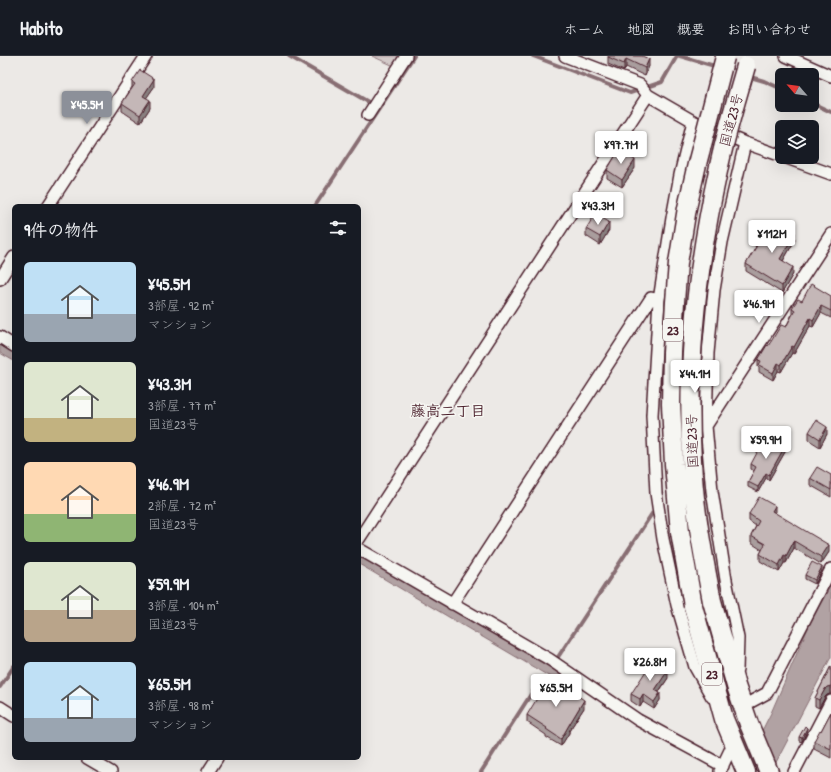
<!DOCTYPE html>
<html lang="ja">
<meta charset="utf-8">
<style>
:root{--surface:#171b24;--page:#20242c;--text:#f1f3f6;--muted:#9ea1a6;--line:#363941;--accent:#8c9099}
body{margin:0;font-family:"Patrick Hand","Klee One",sans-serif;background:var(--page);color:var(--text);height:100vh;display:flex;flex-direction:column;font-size:15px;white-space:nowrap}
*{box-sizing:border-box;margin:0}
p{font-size:13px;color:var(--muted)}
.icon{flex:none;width:22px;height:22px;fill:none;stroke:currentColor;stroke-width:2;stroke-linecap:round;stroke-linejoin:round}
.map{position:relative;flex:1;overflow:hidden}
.details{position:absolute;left:12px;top:148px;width:349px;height:556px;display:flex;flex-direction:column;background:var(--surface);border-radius:6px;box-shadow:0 4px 16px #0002}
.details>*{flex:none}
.needle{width:26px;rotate:298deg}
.tools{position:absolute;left:775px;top:12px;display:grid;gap:8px}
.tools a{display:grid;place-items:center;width:44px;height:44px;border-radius:6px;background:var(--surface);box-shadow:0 4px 16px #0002;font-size:20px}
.price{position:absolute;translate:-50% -34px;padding:0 9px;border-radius:4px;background:#fff;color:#222;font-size:13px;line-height:26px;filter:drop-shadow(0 1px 2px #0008)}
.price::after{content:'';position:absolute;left:50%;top:24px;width:12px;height:9px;margin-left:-6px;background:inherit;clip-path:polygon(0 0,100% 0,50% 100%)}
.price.active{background:var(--accent);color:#fff}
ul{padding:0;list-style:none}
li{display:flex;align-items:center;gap:12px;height:100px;padding:0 12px}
li span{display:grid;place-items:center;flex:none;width:112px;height:80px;border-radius:6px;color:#555}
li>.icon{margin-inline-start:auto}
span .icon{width:48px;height:48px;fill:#fffc;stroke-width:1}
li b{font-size:17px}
h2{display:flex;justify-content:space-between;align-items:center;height:48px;padding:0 12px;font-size:17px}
header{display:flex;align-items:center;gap:24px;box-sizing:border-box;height:56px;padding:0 20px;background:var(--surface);border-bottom:1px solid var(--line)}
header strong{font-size:19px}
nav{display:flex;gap:22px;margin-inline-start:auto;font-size:14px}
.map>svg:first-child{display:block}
</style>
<header>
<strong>Habito</strong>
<nav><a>ホーム</a><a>地図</a><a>概要</a><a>お問い合わせ</a></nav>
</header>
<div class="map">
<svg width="831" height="716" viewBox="0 0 831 716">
<rect width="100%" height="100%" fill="#ece9e6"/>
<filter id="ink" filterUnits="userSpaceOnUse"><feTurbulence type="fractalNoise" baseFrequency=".025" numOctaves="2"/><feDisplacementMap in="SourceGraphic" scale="8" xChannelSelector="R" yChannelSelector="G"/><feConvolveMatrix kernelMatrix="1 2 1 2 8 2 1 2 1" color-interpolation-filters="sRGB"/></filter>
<g filter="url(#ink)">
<path fill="#d4cbca" stroke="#8f757a" d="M 372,0 L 401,0 L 394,10 Z"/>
<path fill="#b1a2a3" stroke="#886e73" d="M 0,289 L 14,297 L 14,305 L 0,297 Z
M 359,500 L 561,618 L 557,625 L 359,508 Z
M 831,529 L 831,601 L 771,716 L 741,716 L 771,657 L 811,565 Z"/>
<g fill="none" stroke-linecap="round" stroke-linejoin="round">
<path stroke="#886e73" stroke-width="4" d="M 289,0 L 370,47
M 533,0 L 630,37 L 662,26 L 677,0
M 680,0 L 718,11
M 747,20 L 764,25 L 782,33
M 812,47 L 831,56
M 315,150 L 414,0
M 558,601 L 653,456
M 0,631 L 14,610
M 481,716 L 533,635"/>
<g stroke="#4a1f2b" stroke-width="14">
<path id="minor" d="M 565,0 L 640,29 L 648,39
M 786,0 L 831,20
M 368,59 L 406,0
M 693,65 L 680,119 L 672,162 L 659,244 L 652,359 L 656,437 L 663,483 L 677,549 L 695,611 L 712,641
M 745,87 L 782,100
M 784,101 L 831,118
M 48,150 L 146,0
M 0,223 L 14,201
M 0,281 L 14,290
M 706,370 L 831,178
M 359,483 L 648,39 L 693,65 L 745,87 L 722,186 L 714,234 L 708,297 L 706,370 L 712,435 L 726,524 L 738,582 L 737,614
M 359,493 L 549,603 L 638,664 L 723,710
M 452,548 L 651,242 L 659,244
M 743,650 L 767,637 L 831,513
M 0,651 L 14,660
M 87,702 L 111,716
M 720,715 L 734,686
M 208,716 L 217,702
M 794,716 L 831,645"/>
</g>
<g stroke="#4a1f2b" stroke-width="21">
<path id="trunk" d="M 712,545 L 736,630 L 749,668 L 769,716
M 693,550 L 724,663 L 746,716"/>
</g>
<use href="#minor" stroke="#f6f6f2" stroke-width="11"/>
<use href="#trunk" stroke="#f6f6f2" stroke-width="18"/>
<g stroke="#4a1f2b" stroke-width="21" stroke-linecap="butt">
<path id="trunk-bridge" d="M 712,545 C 703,498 694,452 692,404 C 686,307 697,210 718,115 C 725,80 736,45 746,10
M 693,550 L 680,476 L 674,408 L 671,348 L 672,297 L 675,246 L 678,207 L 687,152 L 697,108 L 725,1"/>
</g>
<use href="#trunk-bridge" stroke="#f6f6f2" stroke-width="18"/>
</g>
<path fill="#a99d9d" stroke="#4a1f2b" d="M 642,0 L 649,10 L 645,20 L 626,11 L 624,15 L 608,8 L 608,1 Z
M 132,26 L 154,31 L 146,42 L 150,52 L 140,67 L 122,55 L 122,47 L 132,31 Z
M 635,112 L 622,131 L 607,122 L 607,114 Z
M 586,173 L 609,174 L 600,189 L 586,180 Z
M 776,176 L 795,184 L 783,205 L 793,218 L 782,237 L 746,215 L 746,208 L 756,191 L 754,189 L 754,182 Z
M 831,240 L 831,262 L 821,257 L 813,271 L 810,270 L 794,298 L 792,297 L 781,316 L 778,315 L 773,324 L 759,316 L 759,311 L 758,311 L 758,304 L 768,290 L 786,271 L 792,258 L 792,252 L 802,245 Z
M 809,376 L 827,378 L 820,391 L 809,384 Z
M 785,396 L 769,424 L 766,422 L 758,436 L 748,431 L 748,426 L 754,415 L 751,413 L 751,408 Z
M 831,419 L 831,441 L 810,429 L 810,422 Z
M 775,457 L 829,496 L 821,508 L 794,492 L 786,507 L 784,507 L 779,516 L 760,505 L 760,498 L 762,494 L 751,487 L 751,480 L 756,470 L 749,465 L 749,458 Z
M 822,515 L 815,528 L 805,523 L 805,519 Z
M 831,610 L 831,638 L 827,639 L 825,641 L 819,652 L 815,650 L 815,642 Z
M 668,622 L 659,636 L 660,644 L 654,653 L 643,646 L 640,651 L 631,645 L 631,638 Z
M 584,652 L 569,675 L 569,677 L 561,690 L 546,681 L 546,679 L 527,666 L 527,659 Z
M 831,656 L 831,702 L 814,693 L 814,685 L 821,675 Z
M 807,675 L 802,686 L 799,685 L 799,681 Z"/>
<path fill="#898080" stroke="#4a1f2b" d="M 626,3 L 626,11 L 624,15 L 624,8 Z
M 649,3 L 649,10 L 645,20 L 645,12 Z
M 154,23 L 154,31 L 143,47 L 143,40 Z
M 150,44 L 150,52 L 140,67 L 140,59 Z
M 635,104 L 635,112 L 622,131 L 622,124 Z
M 609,166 L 609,174 L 600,189 L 600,181 Z
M 795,177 L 795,184 L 780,210 L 780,203 Z
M 793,211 L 793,218 L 782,237 L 782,230 Z
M 821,250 L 821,257 L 813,271 L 813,264 Z
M 810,262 L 810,270 L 794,298 L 794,291 Z
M 792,290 L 792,297 L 781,316 L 781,309 Z
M 778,307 L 778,315 L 773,324 L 773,317 Z
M 827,371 L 827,378 L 820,391 L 820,383 Z
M 785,390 L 785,396 L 769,424 L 769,419 Z
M 766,417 L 766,422 L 758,436 L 758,431 Z
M 775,450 L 775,457 L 772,455 Z
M 794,485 L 794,492 L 786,507 L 786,500 Z
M 829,489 L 829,496 L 821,508 L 821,501 Z
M 784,499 L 784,507 L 779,516 L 779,509 Z
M 822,511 L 822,515 L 815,528 L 815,524 Z
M 668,614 L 668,622 L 655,641 L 655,634 Z
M 830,630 L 830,638 L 827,639 L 825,641 L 819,652 L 819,644 L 825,633 L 827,631 Z
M 660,637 L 660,644 L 654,653 L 654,646 Z
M 643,638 L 643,646 L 640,651 L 640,643 Z
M 584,644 L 584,652 L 569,675 L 569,677 L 561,690 L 561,683 L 569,669 Z
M 807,672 L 807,675 L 802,686 L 802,682 Z"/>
<path fill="#c4b7b7" stroke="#4a1f2b" d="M 608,0 L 642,0 L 649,3 L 645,12 L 626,3 L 624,8 L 608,1 Z
M 140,14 L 154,23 L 143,40 L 150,44 L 140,59 L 122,47 L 135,28 L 132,26 Z
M 619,94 L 635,104 L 622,124 L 607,114 Z
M 595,158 L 609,166 L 600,181 L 586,173 Z
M 762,168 L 776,176 L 781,169 L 795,177 L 780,203 L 793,211 L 782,230 L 746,208 L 759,186 L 754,182 Z
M 811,228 L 831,240 L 831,255 L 821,250 L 813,264 L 810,262 L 794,291 L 792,290 L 781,309 L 778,307 L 773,317 L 759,309 L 761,305 L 758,304 L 767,289 L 768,290 L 772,284 L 781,269 L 786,271 L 795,254 L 792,252 L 798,243 L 802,245 Z
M 816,364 L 827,371 L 820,383 L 809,376 Z
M 766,380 L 785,390 L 769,419 L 766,417 L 758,431 L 748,426 L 756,411 L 751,408 Z
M 817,411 L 831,419 L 831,434 L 810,422 Z
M 759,441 L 775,450 L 772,455 L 829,489 L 821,501 L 794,485 L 786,500 L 784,499 L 779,509 L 760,498 L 765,488 L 751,480 L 759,465 L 749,458 Z
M 812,506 L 822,511 L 815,524 L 805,519 Z
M 653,604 L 668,614 L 655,634 L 660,637 L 654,646 L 643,638 L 640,643 L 631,638 Z
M 831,610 L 831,630 L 827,631 L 825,633 L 819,644 L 815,642 Z
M 550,621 L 584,644 L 569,669 L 561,683 L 546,673 L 547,672 L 527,659 Z
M 831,656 L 831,693 L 814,685 L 820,674 L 821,675 Z
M 805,670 L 807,672 L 802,682 L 799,681 Z"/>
</g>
<g text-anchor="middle" stroke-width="3" stroke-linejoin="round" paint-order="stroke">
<g fill="#f6f6f2" stroke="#7e6067" stroke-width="1">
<rect x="663" y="263" width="20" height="22" rx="3"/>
<rect x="702" y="607" width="20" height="22" rx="3"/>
</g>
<g font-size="13" font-weight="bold" fill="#4a1f2b">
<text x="673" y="279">23</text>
<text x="712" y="623">23</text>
</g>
<g font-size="14" fill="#4a1f2b" stroke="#f6f6f2">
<text transform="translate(731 64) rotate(-75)" y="5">国道23号</text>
<text transform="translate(692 385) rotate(-92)" y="5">国道23号</text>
</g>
<g font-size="15" font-weight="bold" fill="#4a1f2b" stroke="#f6f6f2">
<text x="448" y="360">藤高二丁目</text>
</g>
</g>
</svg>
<div class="tools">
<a><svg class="needle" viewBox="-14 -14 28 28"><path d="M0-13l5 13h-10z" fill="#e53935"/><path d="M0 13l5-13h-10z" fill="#9ea1a6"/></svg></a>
<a><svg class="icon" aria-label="layers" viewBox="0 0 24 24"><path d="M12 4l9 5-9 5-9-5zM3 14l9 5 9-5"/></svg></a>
</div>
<b class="price active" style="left:87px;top:69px">¥45.5M</b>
<b class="price" style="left:621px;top:109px">¥97.7M</b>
<b class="price" style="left:598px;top:170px">¥43.3M</b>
<b class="price" style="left:772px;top:198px">¥112M</b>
<b class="price" style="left:759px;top:268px">¥46.9M</b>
<b class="price" style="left:695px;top:338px">¥44.1M</b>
<b class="price" style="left:766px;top:404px">¥59.9M</b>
<b class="price" style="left:650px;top:626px">¥26.8M</b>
<b class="price" style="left:556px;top:652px">¥65.5M</b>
<section class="details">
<h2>9件の物件<svg class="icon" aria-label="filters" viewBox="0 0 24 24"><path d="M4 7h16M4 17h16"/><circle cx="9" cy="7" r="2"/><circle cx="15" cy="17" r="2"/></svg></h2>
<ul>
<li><span style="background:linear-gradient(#bfe0f5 65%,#9aa5b1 0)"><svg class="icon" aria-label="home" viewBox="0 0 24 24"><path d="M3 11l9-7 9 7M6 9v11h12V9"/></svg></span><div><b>¥45.5M</b><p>3部屋 · 92 m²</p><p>マンション</p></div></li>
<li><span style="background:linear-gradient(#dfe7d0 70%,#c2b280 0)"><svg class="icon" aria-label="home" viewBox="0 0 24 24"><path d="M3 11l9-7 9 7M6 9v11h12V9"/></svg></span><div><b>¥43.3M</b><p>3部屋 · 77 m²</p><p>国道23号</p></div></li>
<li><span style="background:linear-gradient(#ffd9b3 65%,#8fb573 0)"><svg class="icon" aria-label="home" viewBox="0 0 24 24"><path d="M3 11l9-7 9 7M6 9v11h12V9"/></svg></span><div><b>¥46.9M</b><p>2部屋 · 72 m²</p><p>国道23号</p></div></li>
<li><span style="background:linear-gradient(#dfe7d0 60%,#b9a48a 0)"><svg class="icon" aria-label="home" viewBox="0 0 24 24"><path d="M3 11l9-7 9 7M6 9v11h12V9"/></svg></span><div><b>¥59.9M</b><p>3部屋 · 104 m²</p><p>国道23号</p></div></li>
<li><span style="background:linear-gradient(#bfe0f5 70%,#9aa5b1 0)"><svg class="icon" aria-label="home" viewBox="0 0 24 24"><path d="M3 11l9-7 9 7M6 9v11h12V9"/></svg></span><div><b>¥65.5M</b><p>3部屋 · 98 m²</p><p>マンション</p></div></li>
</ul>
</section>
</div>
